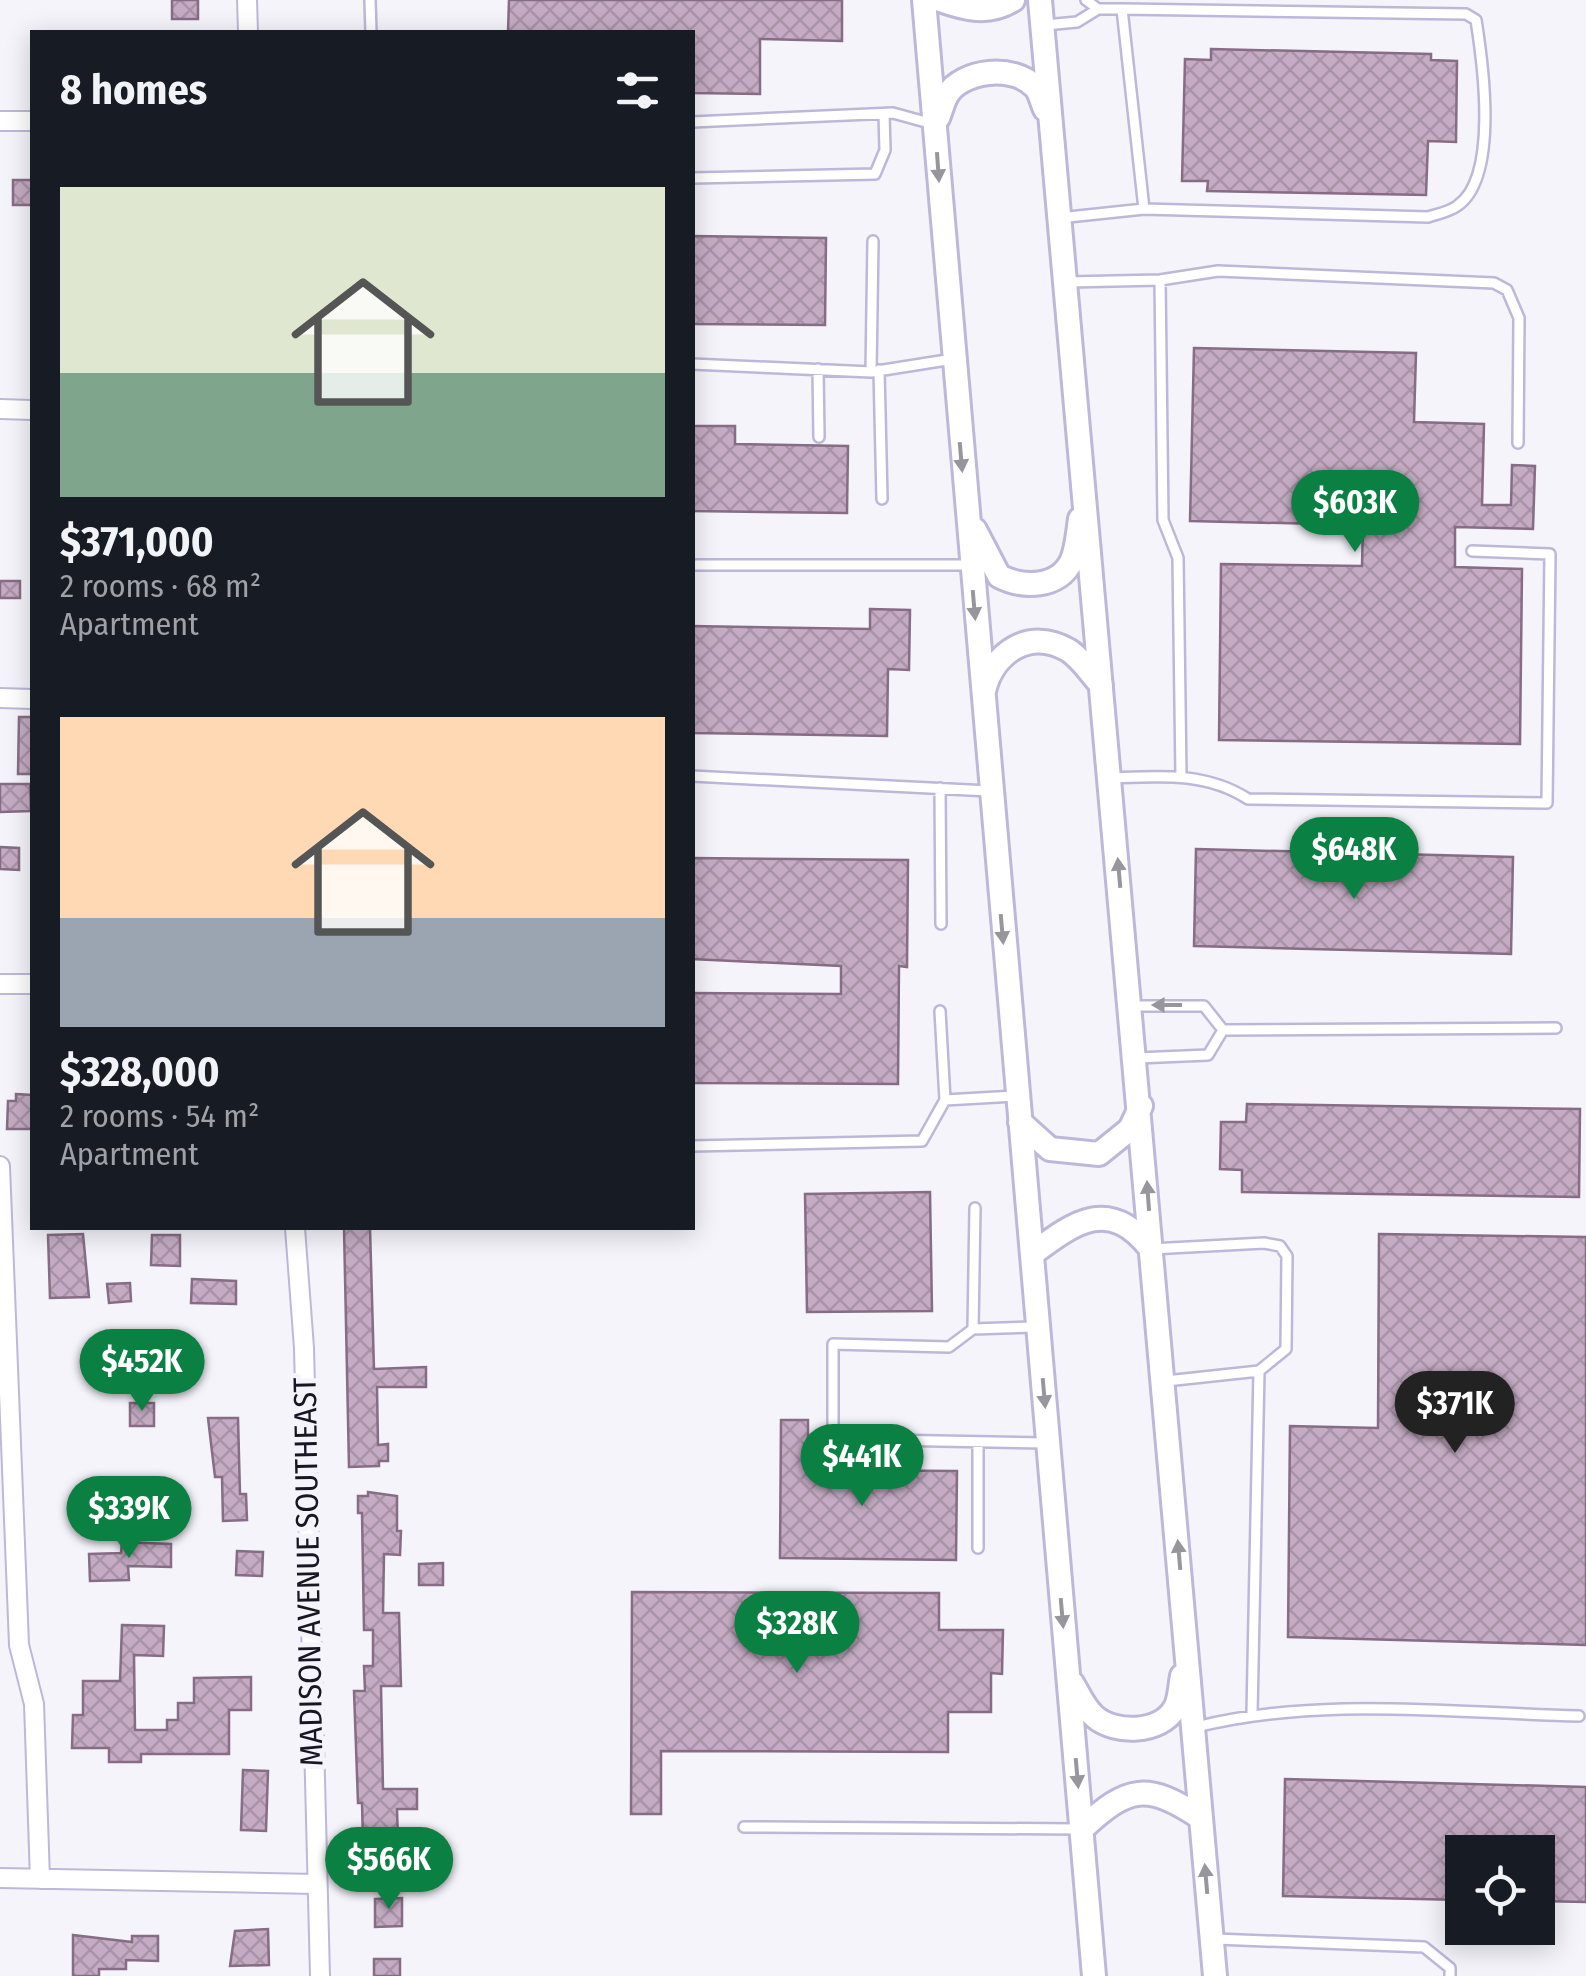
<!DOCTYPE html>
<meta charset="utf-8">
<style>
:root{--surface:#171b24;--page:#20242c;--text:#f1f3f6;--muted:#9ea1a6;--accent:#0b8043}
body{margin:0;font-family:"Fira Sans Condensed",sans-serif;background:var(--page);color:var(--text);height:100vh;display:flex;flex-direction:column;font-size:38px;white-space:nowrap}
*{box-sizing:border-box;margin:0}
p{font-size:32px;color:var(--muted)}
.icon{flex:none;width:55px;height:55px;fill:none;stroke:currentColor;stroke-width:2;stroke-linecap:round;stroke-linejoin:round}
.map{position:relative;flex:1;overflow:hidden}
.details{position:absolute;left:30px;top:30px;width:665px;height:1200px;display:flex;flex-direction:column;background:var(--surface);border-radius:0px;box-shadow:0 5px 25px #0003}
.details>*{flex:none}
.fabs{position:absolute;left:1445px;top:1835px;display:grid;gap:20px}
.fabs a{display:grid;place-items:center;width:110px;height:110px;border-radius:0px;background:var(--surface);box-shadow:0 5px 25px #0003;font-size:50px}
.price{position:absolute;translate:-50% -85px;padding:0 22px;border-radius:35px;background:var(--accent);color:#fff;font-size:32px;line-height:65px;filter:drop-shadow(0 2px 5px #0008)}
.price::after{content:'';position:absolute;left:50%;top:60px;width:30px;height:22px;margin-left:-15px;background:inherit;clip-path:polygon(0 0,100% 0,50% 100%)}
.price.current{background:#222;color:#fff}
ul{padding:0;list-style:none}
li{display:grid;align-content:center;gap:20px;height:530px;padding:0 30px}
li span{display:grid;place-items:center;height:310px;border-radius:0px;color:#555}
li>.icon{margin-inline-start:auto}
span .icon{width:180px;height:180px;fill:#fffc;stroke-width:1}
li b{font-size:42px}
h2{display:flex;justify-content:space-between;align-items:center;height:120px;padding:0 30px;font-size:42px}
.map>svg:first-child{display:block}
</style>
<div class="map">
<svg width="1586" height="1976" viewBox="0 0 1586 1976">
<defs>
<pattern id="building-cross-hatch" width="8" height="8" patternUnits="userSpaceOnUse" patternTransform="scale(2.5)"><rect width="8" height="8" fill="#c5acc4"/><path d="M0 0l8 8M0 8l8-8" fill="none" stroke="#a893a8"/></pattern>
</defs>
<rect width="100%" height="100%" fill="#f5f4fb"/>
<path fill="url(#building-cross-hatch)" stroke="#866d85" stroke-width="2.5" d="M 172,0 L 198,0 L 198,19 L 172,19 Z
M 509,0 L 842,0 L 842,41 L 760,39 L 760,94 L 692,93 L 692,32 L 508,32 Z
M 1211,49 L 1431,54 L 1431,60 L 1457,61 L 1456,142 L 1428,141 L 1426,195 L 1207,191 L 1208,181 L 1182,181 L 1185,59 L 1211,60 Z
M 13,180 L 32,180 L 32,205 L 13,205 Z
M 692,236 L 826,238 L 825,325 L 692,324 Z
M 1194,348 L 1416,353 L 1414,422 L 1484,424 L 1482,505 L 1511,505 L 1512,465 L 1535,466 L 1533,529 L 1455,527 L 1455,567 L 1522,569 L 1520,744 L 1219,740 L 1221,564 L 1362,566 L 1363,525 L 1190,521 Z
M 692,426 L 735,426 L 735,444 L 848,446 L 847,513 L 692,511 Z
M 0,581 L 20,581 L 20,598 L 0,598 Z
M 870,609 L 910,610 L 909,670 L 888,669 L 887,736 L 692,733 L 692,626 L 870,629 Z
M 19,717 L 32,717 L 32,774 L 18,774 Z
M 0,784 L 30,784 L 31,811 L 0,812 Z
M 0,847 L 19,848 L 19,870 L 0,869 Z
M 1196,849 L 1513,857 L 1511,954 L 1194,946 Z
M 692,858 L 908,860 L 907,967 L 899,966 L 898,1084 L 692,1083 L 692,993 L 841,994 L 841,966 L 692,959 Z
M 16,1094 L 32,1095 L 32,1129 L 7,1129 L 8,1101 L 16,1101 Z
M 1247,1104 L 1580,1109 L 1579,1197 L 1242,1192 L 1242,1170 L 1220,1169 L 1221,1122 L 1246,1122 Z
M 930,1192 L 932,1311 L 807,1312 L 805,1194 Z
M 344,1228 L 370,1228 L 374,1369 L 426,1367 L 426,1387 L 377,1387 L 378,1445 L 388,1444 L 388,1461 L 379,1461 L 379,1466 L 349,1467 Z
M 83,1234 L 89,1297 L 50,1298 L 48,1235 Z
M 1379,1234 L 1586,1237 L 1586,1645 L 1288,1637 L 1290,1426 L 1378,1428 Z
M 152,1235 L 180,1235 L 180,1266 L 151,1265 Z
M 192,1279 L 236,1281 L 236,1304 L 191,1303 Z
M 130,1283 L 131,1301 L 109,1303 L 107,1284 Z
M 158,1362 L 184,1362 L 184,1379 L 158,1376 Z
M 130,1403 L 154,1403 L 154,1426 L 130,1426 Z
M 208,1418 L 238,1418 L 240,1494 L 246,1494 L 247,1520 L 223,1521 L 222,1477 L 215,1477 Z
M 781,1420 L 808,1420 L 808,1445 L 816,1445 L 816,1470 L 957,1471 L 956,1560 L 780,1558 Z
M 368,1492 L 397,1496 L 397,1531 L 401,1531 L 400,1555 L 384,1554 L 383,1613 L 399,1613 L 401,1686 L 381,1686 L 383,1789 L 417,1789 L 417,1809 L 397,1809 L 398,1842 L 363,1843 L 362,1803 L 358,1803 L 354,1691 L 365,1691 L 364,1666 L 373,1666 L 373,1630 L 364,1630 L 362,1513 L 358,1513 L 358,1496 L 368,1496 Z
M 91,1499 L 133,1499 L 133,1524 L 90,1524 Z
M 122,1542 L 171,1544 L 171,1567 L 128,1566 L 129,1580 L 90,1581 L 89,1554 L 121,1553 Z
M 237,1551 L 263,1552 L 262,1576 L 236,1575 Z
M 443,1563 L 443,1585 L 419,1585 L 419,1564 Z
M 632,1592 L 939,1593 L 939,1630 L 1003,1630 L 1002,1674 L 991,1673 L 991,1712 L 948,1712 L 948,1752 L 661,1751 L 661,1814 L 631,1814 Z
M 122,1625 L 164,1626 L 163,1656 L 134,1655 L 135,1730 L 167,1730 L 167,1720 L 178,1720 L 178,1703 L 194,1703 L 194,1678 L 251,1677 L 251,1710 L 229,1710 L 229,1754 L 141,1754 L 141,1762 L 109,1762 L 109,1748 L 72,1748 L 73,1715 L 83,1715 L 83,1681 L 120,1681 Z
M 243,1770 L 268,1771 L 266,1831 L 241,1830 Z
M 1285,1779 L 1586,1787 L 1586,1902 L 1538,1901 L 1538,1852 L 1462,1852 L 1462,1900 L 1283,1896 Z
M 402,1898 L 402,1926 L 375,1927 L 375,1899 Z
M 268,1929 L 269,1965 L 230,1966 L 235,1931 Z
M 73,1935 L 132,1942 L 132,1936 L 158,1936 L 158,1961 L 126,1960 L 126,1969 L 99,1969 L 99,1976 L 73,1976 Z
M 374,1959 L 400,1959 L 400,1976 L 374,1976 Z"/>
<g fill="none" stroke-linecap="round" stroke-linejoin="round">
<g stroke="#bdb8d9" stroke-width="14">
<path id="lane" d="M 370,0 L 371,32
M 1122,9 L 1466,14 L 1476,20 C 1483,64 1499,178 1457,206 C 1449,212 1437,214 1428,217 L 1144,209
M 1045,25 L 1077,22 L 1098,9 L 1086,0
M 692,122 L 893,113 L 933,124
M 692,178 L 875,174 L 885,150 L 884,114
M 1059,218 L 1144,209 L 1122,9 L 1098,9
M 1160,280 L 1163,520 L 1178,558 L 1181,776
M 1068,282 L 1160,280 L 1218,271 L 1494,283 L 1507,290 L 1519,318 L 1518,443
M 692,364 L 871,372 L 953,359
M 818,369 L 819,437
M 879,370 L 882,499
M 871,372 L 873,241
M 692,565 L 970,565
M 692,776 L 989,791
M 1113,778 C 1161,776 1206,772 1248,799 L 1547,803 L 1550,554 L 1472,551
M 940,788 L 941,924
M 1132,1006 L 1204,1006 L 1223,1030 L 1208,1055 L 1137,1058
M 940,1011 L 945,1100
M 1223,1030 L 1556,1028
M 692,1146 L 922,1141 L 945,1100 L 1015,1096
M 1151,1249 L 1264,1243 L 1280,1246 L 1287,1256 L 1286,1349 L 1259,1371 L 1252,1713
M 1035,1327 L 973,1329 L 949,1347 L 833,1344 L 833,1439 L 1045,1443
M 973,1329 L 975,1208
M 1166,1381 L 1259,1371
M 978,1442 L 978,1548
M 1196,1727 C 1320,1696 1453,1713 1579,1716
M 744,1827 L 1079,1829
M 1215,1939 L 1424,1947 L 1450,1968 L 1450,1976"/>
</g>
<g stroke="#bdb8d9" stroke-width="22">
<path id="street" d="M 247,0 L 248,32
M 0,121 L 32,121
M 0,409 L 32,410
M 0,698 L 32,699
M 0,984 L 32,984
M 0,1166 L 19,1645 L 34,1704 L 40,1879
M 295,1228 L 304,1348 L 320,1976
M 0,1878 L 316,1884"/>
</g>
<g stroke="#bdb8d9" stroke-width="28">
<path id="secondary" d="M 924,0 L 1094,1976
M 940,0 C 965,9 989,15 1013,0
M 1040,0 L 1215,1976
M 938,118 C 941,111 943,102 947,95 C 962,70 1014,64 1035,87 C 1040,92 1042,103 1045,109
M 975,530 L 999,576 C 1022,588 1059,589 1072,560 C 1077,548 1078,532 1080,519
M 984,691 C 993,652 1030,628 1068,650 C 1081,658 1091,674 1101,685
M 1020,1122 L 1050,1149 L 1099,1154 L 1130,1129 L 1141,1106
M 1032,1254 C 1075,1222 1109,1196 1151,1249
M 1072,1683 C 1079,1694 1084,1708 1095,1717 C 1115,1734 1160,1734 1175,1708 C 1180,1699 1180,1686 1182,1676
M 1082,1829 C 1128,1786 1147,1782 1201,1818"/>
</g>
<use href="#lane" stroke="#fff" stroke-width="9"/>
<use href="#street" stroke="#fff" stroke-width="18"/>
<use href="#secondary" stroke="#fff" stroke-width="22"/>
</g>
<defs><path id="oneway-solid" d="M-6-.8H1V-3.2L6.5 0L1 3.2V.8H-6Z" transform="scale(2.5)"/></defs>
<g fill="#97969c">
<use href="#oneway-solid" transform="translate(938 167) rotate(86)"/>
<use href="#oneway-solid" transform="translate(961 457) rotate(85)"/>
<use href="#oneway-solid" transform="translate(974 605) rotate(85)"/>
<use href="#oneway-solid" transform="translate(1119 873) rotate(-95)"/>
<use href="#oneway-solid" transform="translate(1002 929) rotate(85)"/>
<use href="#oneway-solid" transform="translate(1167 1005) rotate(180)"/>
<use href="#oneway-solid" transform="translate(1148 1196) rotate(-94)"/>
<use href="#oneway-solid" transform="translate(1044 1393) rotate(85)"/>
<use href="#oneway-solid" transform="translate(1179 1555) rotate(-95)"/>
<use href="#oneway-solid" transform="translate(1062 1613) rotate(85)"/>
<use href="#oneway-solid" transform="translate(1077 1773) rotate(85)"/>
<use href="#oneway-solid" transform="translate(1206 1879) rotate(-95)"/>
</g>
<g text-anchor="middle" stroke-width="10" stroke-linejoin="round" paint-order="stroke">
<g font-size="32" fill="#181622" stroke="#f5f4fb">
<text transform="translate(308 1572) rotate(-91)" y="11">MADISON AVENUE SOUTHEAST</text>
</g>
</g>
</svg>
<div class="fabs">
<a><svg class="icon" aria-label="locate" viewBox="0 0 24 24"><circle cx="12" cy="12" r="6"/><path d="M12 2v4M12 18v4M2 12h4M18 12h4"/></svg></a>
</div>
<b class="price" style="left:1355px;top:555px">$603K</b>
<b class="price" style="left:1354px;top:902px">$648K</b>
<b class="price" style="left:142px;top:1414px">$452K</b>
<b class="price current" style="left:1455px;top:1456px">$371K</b>
<b class="price" style="left:862px;top:1509px">$441K</b>
<b class="price" style="left:129px;top:1561px">$339K</b>
<b class="price" style="left:797px;top:1676px">$328K</b>
<b class="price" style="left:389px;top:1912px">$566K</b>
<section class="details">
<h2>8 homes<svg class="icon" aria-label="filters" viewBox="0 0 24 24"><path d="M4 7h16M4 17h16"/><circle cx="9" cy="7" r="2"/><circle cx="15" cy="17" r="2"/></svg></h2>
<ul>
<li><span style="background:linear-gradient(#dfe7d0 60%,#7fa58c 0)"><svg class="icon" aria-label="home" viewBox="0 0 24 24"><path d="M3 11l9-7 9 7M6 9v11h12V9"/></svg></span><div><b>$371,000</b><p>2 rooms · 68 m²</p><p>Apartment</p></div></li>
<li><span style="background:linear-gradient(#ffd9b3 65%,#9aa5b1 0)"><svg class="icon" aria-label="home" viewBox="0 0 24 24"><path d="M3 11l9-7 9 7M6 9v11h12V9"/></svg></span><div><b>$328,000</b><p>2 rooms · 54 m²</p><p>Apartment</p></div></li>
</ul>
</section>
</div>
